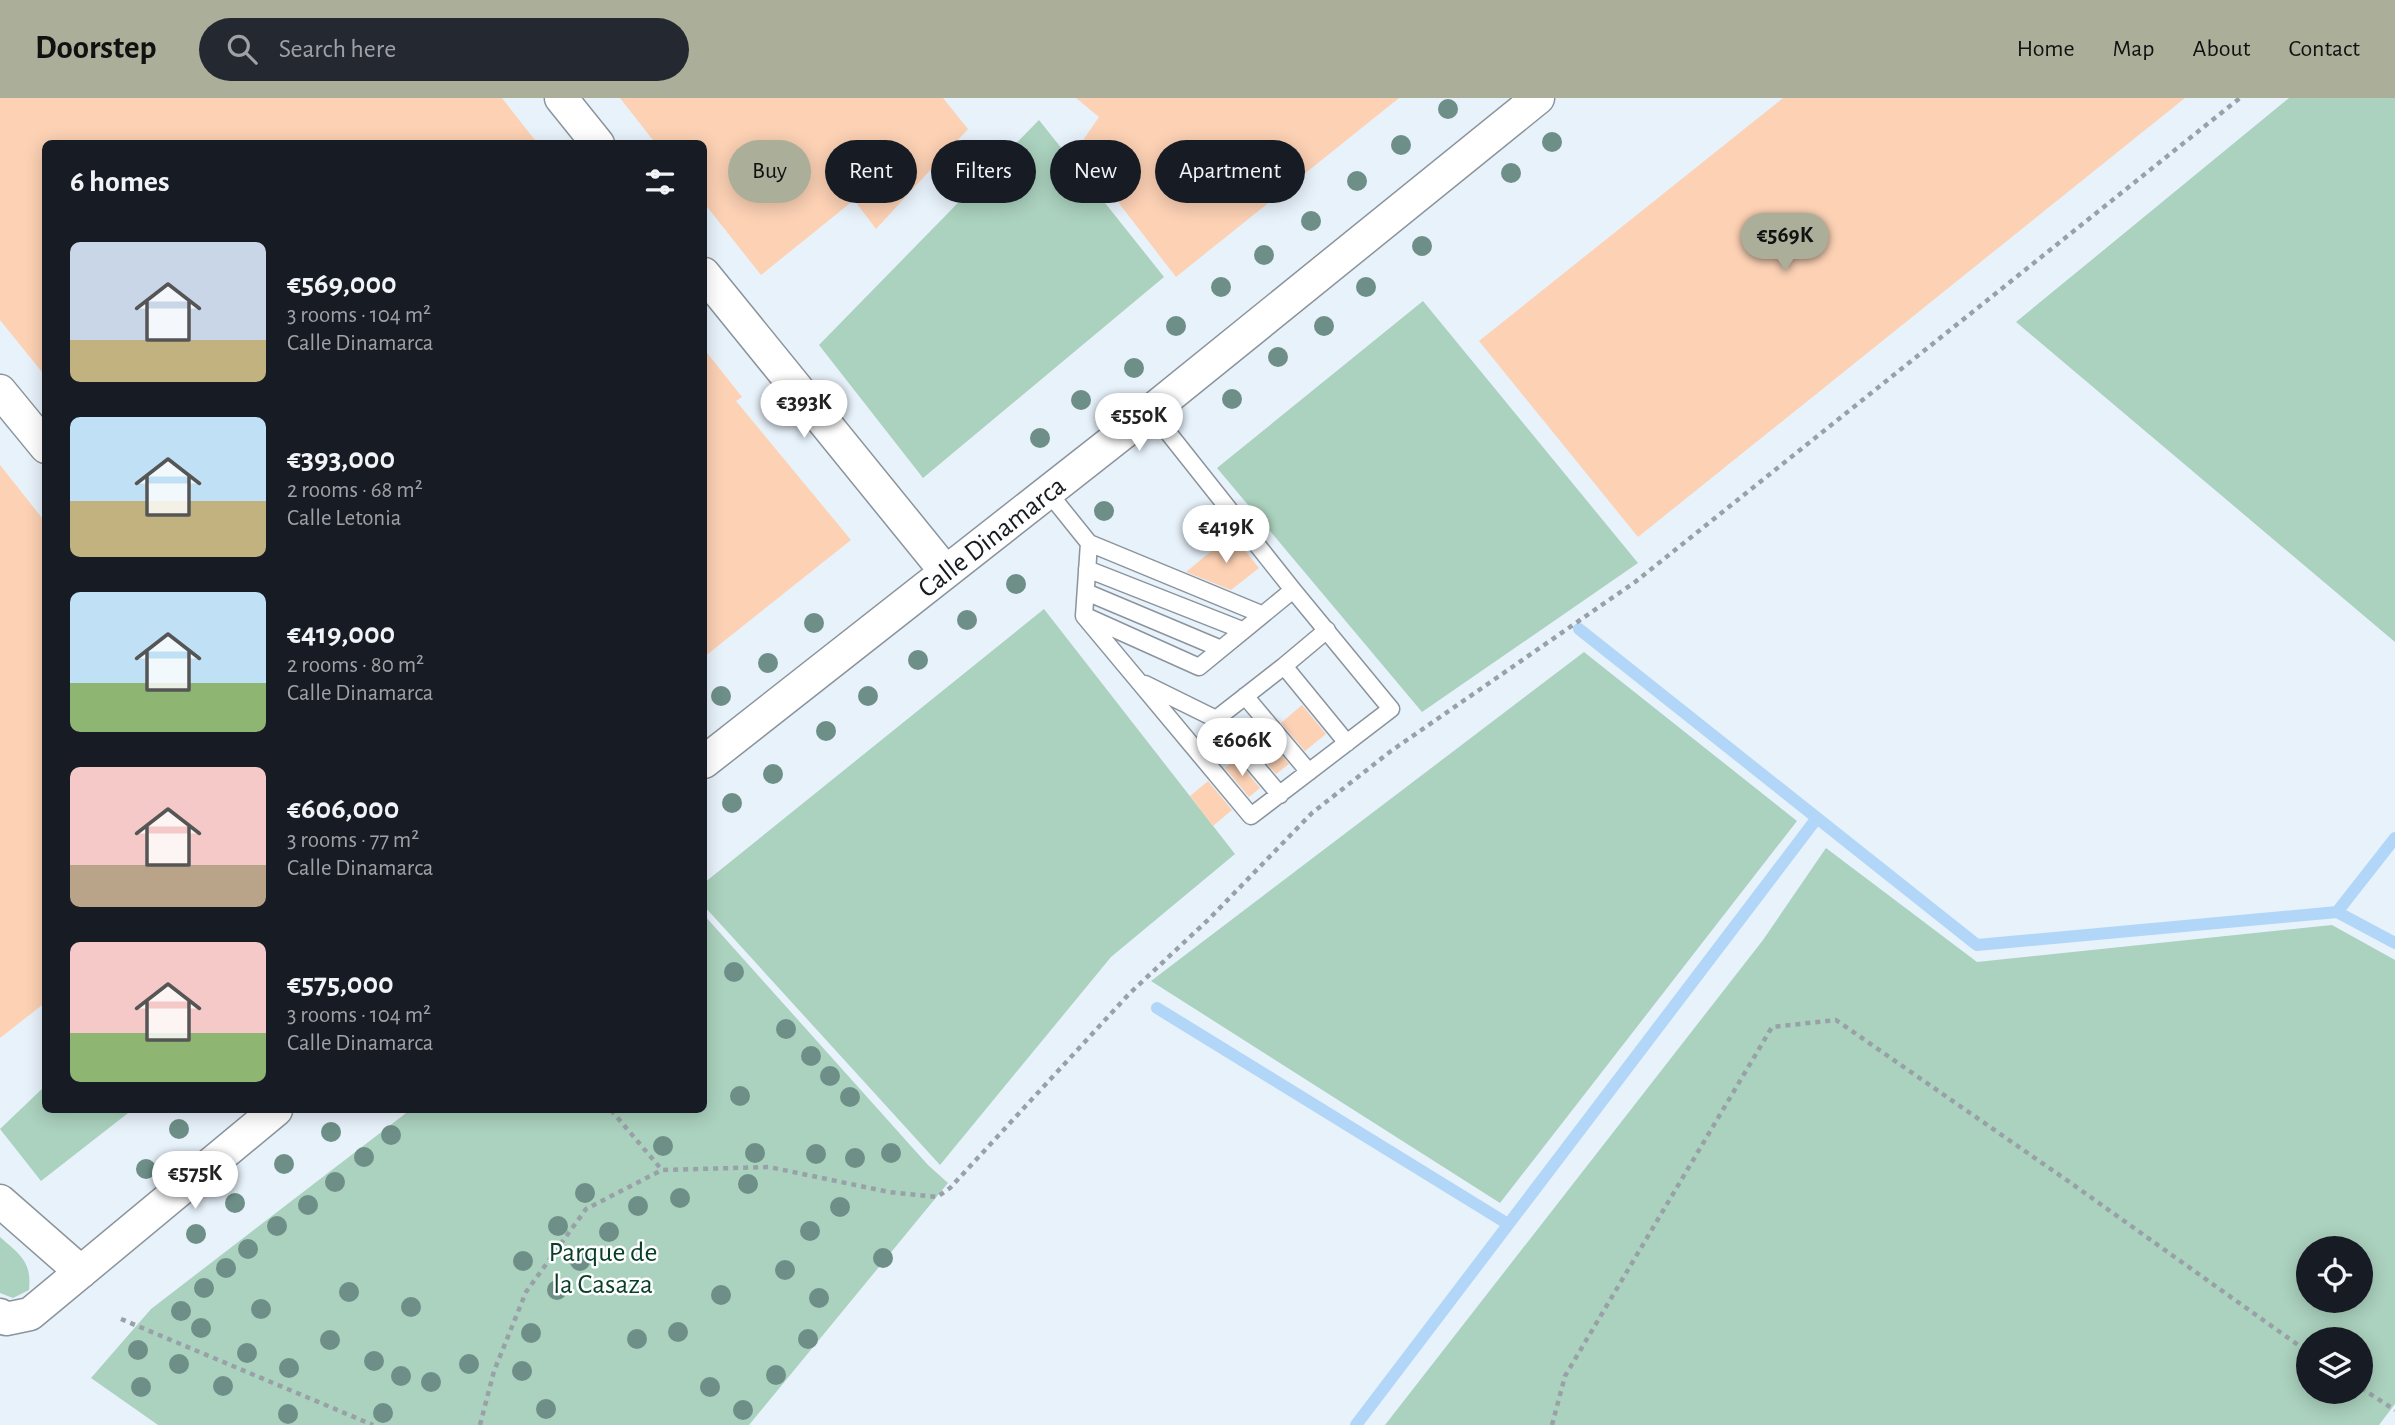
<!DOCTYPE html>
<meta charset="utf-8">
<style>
:root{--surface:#171b24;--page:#242831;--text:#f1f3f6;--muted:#9ea1a6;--accent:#abae99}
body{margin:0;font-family:"Alegreya Sans",sans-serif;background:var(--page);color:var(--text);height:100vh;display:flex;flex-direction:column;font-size:26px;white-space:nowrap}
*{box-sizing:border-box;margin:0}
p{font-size:23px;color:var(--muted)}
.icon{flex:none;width:38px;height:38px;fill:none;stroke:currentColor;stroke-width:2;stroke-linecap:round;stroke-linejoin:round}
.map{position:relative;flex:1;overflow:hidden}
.panel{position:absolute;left:42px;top:42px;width:665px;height:973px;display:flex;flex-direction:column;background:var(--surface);border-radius:10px;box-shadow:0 4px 18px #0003}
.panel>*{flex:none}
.top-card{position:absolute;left:728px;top:42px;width:665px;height:63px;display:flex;gap:14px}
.fabs{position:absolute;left:2296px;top:1138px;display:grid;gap:14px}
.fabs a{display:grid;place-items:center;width:77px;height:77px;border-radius:50%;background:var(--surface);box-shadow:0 4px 18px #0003;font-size:35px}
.price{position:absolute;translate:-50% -60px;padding:0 16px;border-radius:24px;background:#fff;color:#222;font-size:23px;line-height:46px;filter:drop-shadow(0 2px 4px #0008)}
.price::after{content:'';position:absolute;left:50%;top:42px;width:21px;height:16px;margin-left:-10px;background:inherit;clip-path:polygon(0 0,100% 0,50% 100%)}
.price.on{background:var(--accent);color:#111}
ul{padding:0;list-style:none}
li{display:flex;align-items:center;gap:21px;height:175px;padding:0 28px}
li span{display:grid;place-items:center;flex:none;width:196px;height:140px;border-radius:10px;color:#555}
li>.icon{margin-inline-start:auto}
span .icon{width:84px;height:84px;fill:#fffc;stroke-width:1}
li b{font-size:30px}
h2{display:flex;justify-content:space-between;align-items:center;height:84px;padding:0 28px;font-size:30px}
.chip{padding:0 24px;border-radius:32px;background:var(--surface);box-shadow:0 4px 18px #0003;font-size:24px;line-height:63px}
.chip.on{background:var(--accent);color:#111}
header{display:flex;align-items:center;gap:42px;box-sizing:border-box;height:98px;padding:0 35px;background:var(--accent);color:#111}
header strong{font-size:33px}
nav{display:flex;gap:38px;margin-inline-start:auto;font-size:24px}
.search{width:490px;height:63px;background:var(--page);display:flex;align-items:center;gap:18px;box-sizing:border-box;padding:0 24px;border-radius:38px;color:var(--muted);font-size:26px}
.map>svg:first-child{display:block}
</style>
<header>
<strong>Doorstep</strong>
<div class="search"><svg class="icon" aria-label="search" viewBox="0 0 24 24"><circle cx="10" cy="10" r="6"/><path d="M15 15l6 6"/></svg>Search here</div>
<nav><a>Home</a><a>Map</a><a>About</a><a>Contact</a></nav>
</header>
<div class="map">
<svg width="2395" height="1327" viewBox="0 0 2395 1327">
<rect width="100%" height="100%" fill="#e8f2fb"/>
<path fill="#abd2be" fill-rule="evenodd" d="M 2289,0 L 2395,0 L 2395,544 L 2016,224 Z
M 1039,22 L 1164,179 L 923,380 L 819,247 Z
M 1423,203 L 1638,465 L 1422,614 L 1217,370 Z
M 1044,511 L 1235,756 L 1111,859 L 940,1067 L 704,808 L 704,785 Z
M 1584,554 L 1797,723 L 1500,1105 L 1151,883 Z
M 1826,750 L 1977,864 L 2332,827 L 2395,862 L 2395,1306 L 2379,1327 L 1385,1327 L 1763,842 ZM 2308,1150 L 2361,1150 L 2361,1202 L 2308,1202 ZM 2308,1241 L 2361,1241 L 2361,1293 L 2308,1293 Z
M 704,817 L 928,1067 L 948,1085 L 749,1327 L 158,1327 L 91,1280 L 151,1211 L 410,1012 L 704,1012 Z
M 45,988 L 46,1012 L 132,1012 L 41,1083 L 0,1031 Z
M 0,1139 C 20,1157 32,1163 29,1192 L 13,1200 L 0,1195 Z"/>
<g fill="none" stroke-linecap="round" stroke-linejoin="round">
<path stroke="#b1d6f8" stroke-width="12" d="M 1579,531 L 1977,847 L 2337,814 L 2395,740
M 2337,814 L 2395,845
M 1157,910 L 1508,1126
M 1356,1327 L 1817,720"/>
</g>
<path fill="#fcd1b4" d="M 0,0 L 502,0 L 538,46 L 46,46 L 46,279 L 0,222 Z
M 620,0 L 943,0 L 968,31 L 876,131 L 854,102 L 761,177 L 704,105 L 704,46 L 656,46 Z
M 1076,0 L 1399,0 L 1176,179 L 1077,51 L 1099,19 Z
M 1783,0 L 2185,0 L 1638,439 L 1479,243 Z
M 704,251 L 742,299 L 736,303 L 851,442 L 704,559 Z
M 0,367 L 46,425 L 46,904 L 0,940 Z
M 1232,436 L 1259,470 L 1231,492 L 1186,474 Z
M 1302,607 L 1326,636 L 1305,653 L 1281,625 Z
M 1265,638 L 1289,666 L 1276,676 L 1252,648 Z
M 1236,661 L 1260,690 L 1249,699 L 1225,670 Z
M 1208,683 L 1232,712 L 1213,728 L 1190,698 Z"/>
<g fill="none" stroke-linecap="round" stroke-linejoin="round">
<g stroke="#8b949c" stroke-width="19">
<path id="service" d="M 1048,394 L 1089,445 L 1084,518 L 1251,718 L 1391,611 L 1293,492 L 1151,313
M 1089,445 L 1261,516
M 1087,471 L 1242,532
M 1086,494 L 1219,550
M 1090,520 L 1199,569 L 1293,492
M 1284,568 L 1327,532
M 1145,586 L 1216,621 L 1284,568 L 1347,645
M 1245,598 L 1309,674
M 1216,621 L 1280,697"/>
</g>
<g stroke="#8b949c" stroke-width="35">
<path id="minor" d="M 561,0 L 598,46
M 704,176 L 946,474
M 0,293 L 46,349
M 704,664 L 1151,313 L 1538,0
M 0,1103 L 81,1174
M 0,1217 L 6,1221 L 30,1216 L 276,1012"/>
</g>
<path stroke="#99a1a8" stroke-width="4.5" stroke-dasharray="5 5" stroke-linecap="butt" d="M 611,1012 L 662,1072
M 121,1221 L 373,1327
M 2361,1290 L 2395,1312
M 480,1327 L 494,1273 L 526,1194 L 586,1111 L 662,1072 L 769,1069 L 889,1094 L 937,1099 L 950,1090 L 1129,896 L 1210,820 L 1312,715 L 1391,653 L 1635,484 L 2240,0
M 1552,1327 L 1565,1278 L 1772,929 L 1836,922 L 2068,1083 L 2308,1254"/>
<use href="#service" stroke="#fff" stroke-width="16"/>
<use href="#minor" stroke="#fff" stroke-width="32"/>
</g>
<g fill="#6d8f88">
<circle cx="1448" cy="11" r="10"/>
<circle cx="1552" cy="44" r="10"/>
<circle cx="1401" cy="47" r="10"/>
<circle cx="1511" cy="75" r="10"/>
<circle cx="1357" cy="83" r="10"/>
<circle cx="1311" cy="123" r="10"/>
<circle cx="1422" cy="148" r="10"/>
<circle cx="1264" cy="157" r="10"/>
<circle cx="1221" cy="189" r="10"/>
<circle cx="1366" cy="189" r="10"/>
<circle cx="1176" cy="228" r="10"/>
<circle cx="1324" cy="228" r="10"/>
<circle cx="1278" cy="259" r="10"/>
<circle cx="1134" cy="270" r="10"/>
<circle cx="1232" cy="301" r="10"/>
<circle cx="1081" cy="302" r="10"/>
<circle cx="1040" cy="340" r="10"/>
<circle cx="1104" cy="413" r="10"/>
<circle cx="1016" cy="486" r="10"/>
<circle cx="967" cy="522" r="10"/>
<circle cx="814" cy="525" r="10"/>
<circle cx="918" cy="562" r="10"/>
<circle cx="768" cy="565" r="10"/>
<circle cx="721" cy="598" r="10"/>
<circle cx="868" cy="598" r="10"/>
<circle cx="826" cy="633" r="10"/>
<circle cx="773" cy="676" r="10"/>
<circle cx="732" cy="705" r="10"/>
<circle cx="734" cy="874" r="10"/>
<circle cx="786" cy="931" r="10"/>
<circle cx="811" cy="958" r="10"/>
<circle cx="830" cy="978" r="10"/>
<circle cx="740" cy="998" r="10"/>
<circle cx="850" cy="999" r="10"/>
<circle cx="179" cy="1031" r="10"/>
<circle cx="331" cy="1034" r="10"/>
<circle cx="391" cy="1037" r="10"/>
<circle cx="663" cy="1048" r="10"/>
<circle cx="755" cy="1055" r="10"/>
<circle cx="891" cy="1055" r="10"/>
<circle cx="816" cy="1056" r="10"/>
<circle cx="364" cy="1059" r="10"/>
<circle cx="855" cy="1060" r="10"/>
<circle cx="284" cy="1066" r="10"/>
<circle cx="146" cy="1071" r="10"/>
<circle cx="335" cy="1084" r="10"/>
<circle cx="748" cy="1086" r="10"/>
<circle cx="585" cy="1095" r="10"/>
<circle cx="680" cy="1100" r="10"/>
<circle cx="235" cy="1105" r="10"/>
<circle cx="308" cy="1107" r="10"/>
<circle cx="638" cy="1108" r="10"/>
<circle cx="840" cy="1109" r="10"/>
<circle cx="277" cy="1128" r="10"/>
<circle cx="558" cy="1128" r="10"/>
<circle cx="810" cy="1133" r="10"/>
<circle cx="609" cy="1134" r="10"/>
<circle cx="196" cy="1136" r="10"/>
<circle cx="248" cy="1151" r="10"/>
<circle cx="883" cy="1160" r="10"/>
<circle cx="523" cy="1163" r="10"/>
<circle cx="580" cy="1163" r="10"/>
<circle cx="226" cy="1170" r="10"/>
<circle cx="785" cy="1172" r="10"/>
<circle cx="204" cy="1190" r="10"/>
<circle cx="557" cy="1192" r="10"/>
<circle cx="349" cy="1194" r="10"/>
<circle cx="721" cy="1197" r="10"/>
<circle cx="819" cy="1200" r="10"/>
<circle cx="411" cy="1209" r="10"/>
<circle cx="261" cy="1211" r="10"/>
<circle cx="181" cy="1213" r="10"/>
<circle cx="201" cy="1230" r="10"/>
<circle cx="678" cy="1234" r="10"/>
<circle cx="531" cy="1235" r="10"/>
<circle cx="637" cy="1241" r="10"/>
<circle cx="808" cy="1241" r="10"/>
<circle cx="330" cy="1242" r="10"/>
<circle cx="138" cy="1252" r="10"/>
<circle cx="247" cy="1255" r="10"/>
<circle cx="374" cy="1263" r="10"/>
<circle cx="179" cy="1266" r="10"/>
<circle cx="469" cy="1266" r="10"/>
<circle cx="289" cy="1270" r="10"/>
<circle cx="522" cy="1273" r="10"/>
<circle cx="776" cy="1277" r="10"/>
<circle cx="401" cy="1278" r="10"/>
<circle cx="431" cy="1284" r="10"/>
<circle cx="223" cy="1288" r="10"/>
<circle cx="141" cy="1289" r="10"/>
<circle cx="710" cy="1289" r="10"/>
<circle cx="546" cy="1311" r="10"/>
<circle cx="743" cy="1312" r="10"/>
<circle cx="383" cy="1315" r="10"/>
<circle cx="288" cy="1316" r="10"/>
</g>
<g text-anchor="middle" stroke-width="5" stroke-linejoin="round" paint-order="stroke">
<g font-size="28" fill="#171b1e" stroke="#fefefe">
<text transform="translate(991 438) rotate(-38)" y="10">Calle Dinamarca</text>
</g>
<g font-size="28" fill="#083e2a" stroke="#fefefe">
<text x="603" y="1163">Parque de<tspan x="603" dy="32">la Casaza</tspan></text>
</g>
</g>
</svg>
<div class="fabs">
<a><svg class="icon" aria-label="locate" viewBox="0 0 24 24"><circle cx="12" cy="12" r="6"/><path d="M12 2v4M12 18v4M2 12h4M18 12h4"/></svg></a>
<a><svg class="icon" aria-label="layers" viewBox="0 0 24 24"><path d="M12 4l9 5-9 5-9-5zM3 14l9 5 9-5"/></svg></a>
</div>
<b class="price on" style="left:1785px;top:175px">€569K</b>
<b class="price" style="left:804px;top:342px">€393K</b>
<b class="price" style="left:1139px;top:355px">€550K</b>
<b class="price" style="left:1226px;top:467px">€419K</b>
<b class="price" style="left:1242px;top:680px">€606K</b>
<b class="price" style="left:195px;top:1113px">€575K</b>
<div class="top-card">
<a class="chip on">Buy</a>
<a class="chip">Rent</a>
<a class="chip">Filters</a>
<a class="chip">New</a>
<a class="chip">Apartment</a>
</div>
<section class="panel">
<h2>6 homes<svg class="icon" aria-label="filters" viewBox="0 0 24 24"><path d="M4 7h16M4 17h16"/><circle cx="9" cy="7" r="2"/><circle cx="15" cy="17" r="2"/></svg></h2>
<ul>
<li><span style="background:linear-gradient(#c9d6e8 70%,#c2b280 0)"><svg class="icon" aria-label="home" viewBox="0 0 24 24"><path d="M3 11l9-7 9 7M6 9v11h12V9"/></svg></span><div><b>€569,000</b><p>3 rooms · 104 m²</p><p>Calle Dinamarca</p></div></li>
<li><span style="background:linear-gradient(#bfe0f5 60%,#c2b280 0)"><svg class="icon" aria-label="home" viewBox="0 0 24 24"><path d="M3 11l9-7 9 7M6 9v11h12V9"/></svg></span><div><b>€393,000</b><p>2 rooms · 68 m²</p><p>Calle Letonia</p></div></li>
<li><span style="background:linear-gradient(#bfe0f5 65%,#8fb573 0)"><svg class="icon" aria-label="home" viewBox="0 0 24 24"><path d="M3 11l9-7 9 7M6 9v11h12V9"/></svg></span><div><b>€419,000</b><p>2 rooms · 80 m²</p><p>Calle Dinamarca</p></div></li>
<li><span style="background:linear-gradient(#f6c9c9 70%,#b9a48a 0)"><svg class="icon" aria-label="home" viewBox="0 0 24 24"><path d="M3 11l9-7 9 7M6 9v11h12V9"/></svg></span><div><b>€606,000</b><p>3 rooms · 77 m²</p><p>Calle Dinamarca</p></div></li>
<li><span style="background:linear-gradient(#f6c9c9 65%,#8fb573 0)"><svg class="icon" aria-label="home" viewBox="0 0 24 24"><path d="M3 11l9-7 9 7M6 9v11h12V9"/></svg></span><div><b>€575,000</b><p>3 rooms · 104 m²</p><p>Calle Dinamarca</p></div></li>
</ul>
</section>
</div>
